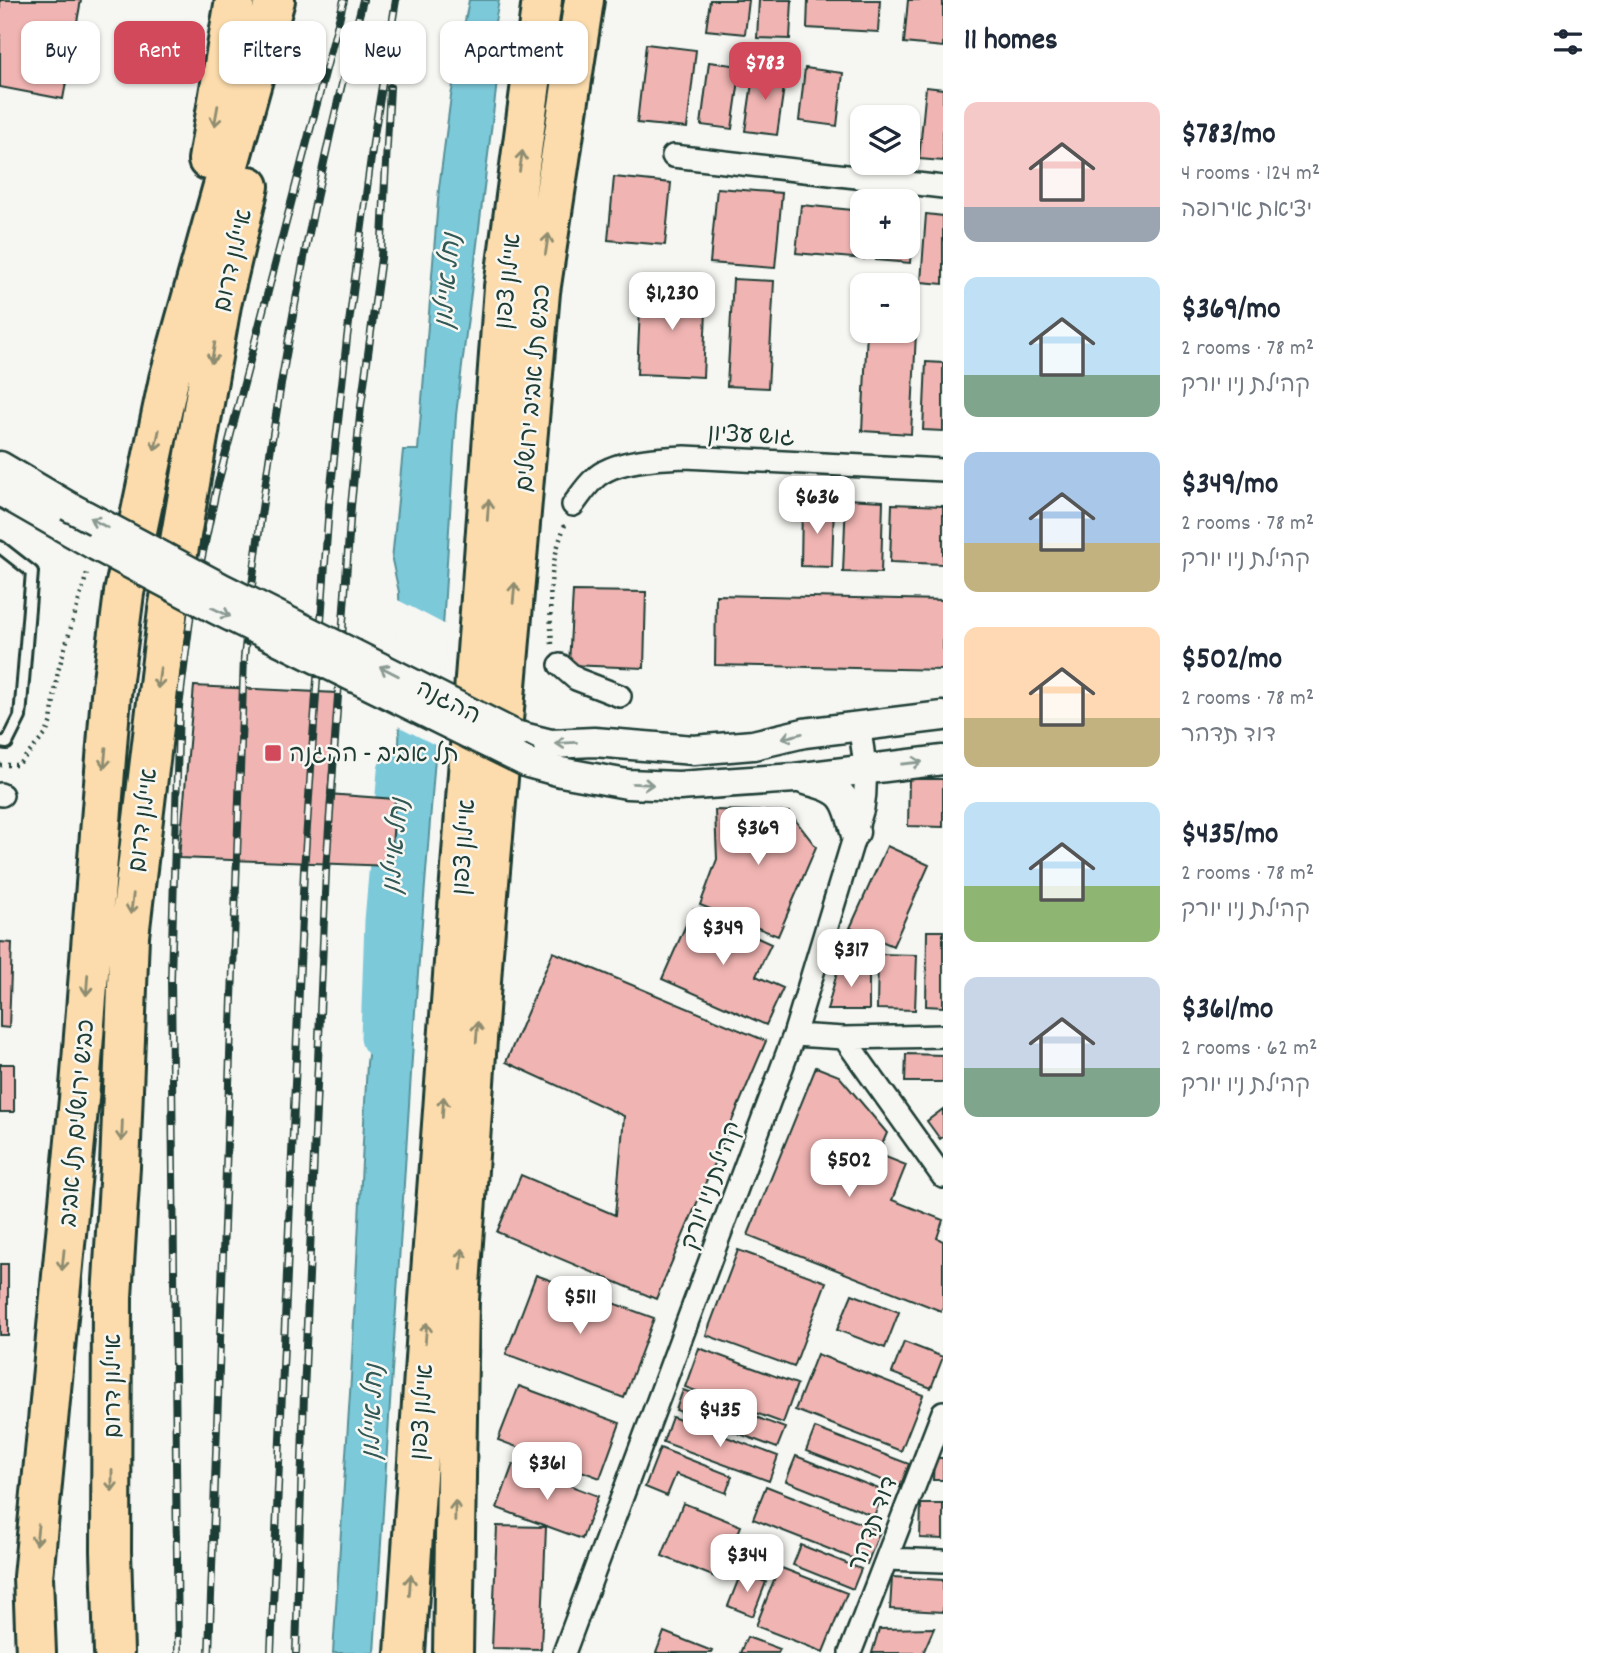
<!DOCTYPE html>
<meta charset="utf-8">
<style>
:root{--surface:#fff;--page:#f6f6f7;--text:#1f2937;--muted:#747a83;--accent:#d1495b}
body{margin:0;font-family:Dekko,"Playpen Sans Hebrew",sans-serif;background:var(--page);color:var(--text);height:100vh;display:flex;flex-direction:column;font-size:26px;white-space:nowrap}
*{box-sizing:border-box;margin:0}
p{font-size:23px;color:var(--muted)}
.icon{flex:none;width:38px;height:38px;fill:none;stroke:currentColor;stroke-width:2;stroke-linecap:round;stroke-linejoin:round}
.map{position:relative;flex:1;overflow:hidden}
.drawer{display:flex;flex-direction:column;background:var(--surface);width:665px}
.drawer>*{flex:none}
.top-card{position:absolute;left:21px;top:21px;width:665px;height:63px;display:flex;gap:14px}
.fabs{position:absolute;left:850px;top:105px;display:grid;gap:14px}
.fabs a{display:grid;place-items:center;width:70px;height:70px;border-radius:14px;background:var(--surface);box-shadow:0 2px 5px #0004;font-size:35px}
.price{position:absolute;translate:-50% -60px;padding:0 16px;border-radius:14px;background:#fff;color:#222;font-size:23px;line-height:46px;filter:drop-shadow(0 2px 4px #0008)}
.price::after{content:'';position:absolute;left:50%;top:42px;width:21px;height:16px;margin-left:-10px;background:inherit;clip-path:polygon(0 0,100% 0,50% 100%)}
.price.selected{background:var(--accent);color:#fff}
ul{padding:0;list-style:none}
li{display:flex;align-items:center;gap:21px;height:175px;padding:0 21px}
li span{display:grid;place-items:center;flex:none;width:196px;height:140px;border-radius:14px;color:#555}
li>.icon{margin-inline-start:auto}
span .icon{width:84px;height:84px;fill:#fffc;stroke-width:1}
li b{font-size:30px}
h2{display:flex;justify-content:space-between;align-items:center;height:84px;padding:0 21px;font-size:30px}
.chip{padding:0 24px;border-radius:14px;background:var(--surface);box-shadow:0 2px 5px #0004;font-size:24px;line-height:63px}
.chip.selected{background:var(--accent);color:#fff}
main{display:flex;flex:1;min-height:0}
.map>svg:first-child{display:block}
</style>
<main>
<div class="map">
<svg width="943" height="1653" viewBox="0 0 943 1653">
<rect width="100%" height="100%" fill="#f6f6f2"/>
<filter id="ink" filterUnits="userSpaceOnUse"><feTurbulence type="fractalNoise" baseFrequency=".0143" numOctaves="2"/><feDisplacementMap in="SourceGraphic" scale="14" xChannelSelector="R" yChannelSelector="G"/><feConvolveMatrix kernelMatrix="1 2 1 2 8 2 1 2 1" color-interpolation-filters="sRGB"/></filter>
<g filter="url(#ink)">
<path fill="#7cc9da" stroke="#579198" stroke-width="2" d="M 469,0 L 499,0 L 492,39 L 502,41 L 456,415 L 435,758 L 415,1011 L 374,1653 L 333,1653 L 351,1378 L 367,1063 L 379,971 L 390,970 L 401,693 L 399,592 L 392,560 L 403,450 L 418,450 L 439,188 L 451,96 Z"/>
<path fill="#f6f6f2" d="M 396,599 L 446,625 L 439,747 L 396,725 Z"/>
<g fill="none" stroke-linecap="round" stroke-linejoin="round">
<path stroke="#7cc9da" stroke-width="47" d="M 384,1037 L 388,921 L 401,772"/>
</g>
<path fill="#f0b4b2" stroke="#1f3d34" stroke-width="2" d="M 0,0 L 81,0 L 63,99 L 0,87 Z
M 710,0 L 749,0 L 745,34 L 706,30 Z
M 759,0 L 792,0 L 790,39 L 757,38 Z
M 808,0 L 880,0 L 878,32 L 807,28 Z
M 908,0 L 943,0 L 943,47 L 904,43 Z
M 646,44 L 696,50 L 687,128 L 637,123 Z
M 709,62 L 741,66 L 732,129 L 701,125 Z
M 805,68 L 843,73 L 837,126 L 799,121 Z
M 754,69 L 786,73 L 777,135 L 745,131 Z
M 926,87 L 943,89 L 943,161 L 919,159 Z
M 614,177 L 671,183 L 665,245 L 608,240 Z
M 717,188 L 782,193 L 775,268 L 710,263 Z
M 801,205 L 863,211 L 864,259 L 796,253 Z
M 926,214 L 943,216 L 943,284 L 921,282 Z
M 908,222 L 913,222 L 910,263 L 876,260 L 877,247 L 908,247 Z
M 733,279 L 774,281 L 768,388 L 727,386 Z
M 641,286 L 707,289 L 703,377 L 637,374 Z
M 867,331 L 916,333 L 911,434 L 862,431 Z
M 926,362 L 943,363 L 943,431 L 923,430 Z
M 846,499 L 883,501 L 881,573 L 843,572 Z
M 892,504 L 943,506 L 943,564 L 890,562 Z
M 802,505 L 834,505 L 832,567 L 801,566 Z
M 573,591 L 646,592 L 644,668 L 569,665 Z
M 716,595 L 943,600 L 943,670 L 715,665 Z
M 194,686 L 337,693 L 328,794 L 395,799 L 391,866 L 179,858 Z
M 909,779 L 943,779 L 943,827 L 908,826 Z
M 715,810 L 789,812 L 816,847 L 778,936 L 700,905 L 717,859 Z
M 887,846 L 929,865 L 893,946 L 850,928 Z
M 693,909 L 771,944 L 756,976 L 783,988 L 766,1025 L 662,979 Z
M 927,931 L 943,931 L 943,1007 L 926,1006 Z
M 0,942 L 12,943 L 9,1028 L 0,1027 Z
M 553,952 L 766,1041 L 656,1299 L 497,1232 L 521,1175 L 615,1215 L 624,1116 L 506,1062 Z
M 878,954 L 917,955 L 915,1010 L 877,1009 Z
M 839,965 L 869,965 L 869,1010 L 827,1010 Z
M 906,1054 L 943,1055 L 943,1082 L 905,1082 Z
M 0,1064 L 14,1064 L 14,1112 L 0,1112 Z
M 816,1067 L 839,1076 L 887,1133 L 878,1154 L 906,1165 L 892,1200 L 943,1220 L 937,1238 L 943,1241 L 943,1306 L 941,1311 L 748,1235 Z
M 943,1109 L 943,1137 L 940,1139 L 927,1121 Z
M 738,1250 L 826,1282 L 794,1367 L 706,1335 Z
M 0,1264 L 8,1264 L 8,1335 L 0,1335 Z
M 536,1275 L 654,1318 L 624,1398 L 506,1354 Z
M 852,1294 L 899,1312 L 885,1348 L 837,1330 Z
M 904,1342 L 943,1357 L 931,1388 L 892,1373 Z
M 699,1348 L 797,1384 L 783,1423 L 685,1387 Z
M 817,1354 L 923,1395 L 901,1451 L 795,1410 Z
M 519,1386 L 620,1423 L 600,1478 L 498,1440 Z
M 683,1390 L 785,1428 L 777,1448 L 676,1410 Z
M 672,1417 L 778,1456 L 769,1481 L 663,1442 Z
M 815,1428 L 909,1464 L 900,1487 L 806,1451 Z
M 660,1448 L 732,1476 L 726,1493 L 676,1474 L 667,1496 L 645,1487 Z
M 796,1456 L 884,1491 L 874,1516 L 786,1481 Z
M 934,1458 L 943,1458 L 943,1480 L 933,1480 Z
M 513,1464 L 598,1496 L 582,1539 L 497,1508 Z
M 766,1486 L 880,1531 L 867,1564 L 753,1519 Z
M 683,1503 L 741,1526 L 720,1579 L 662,1556 Z
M 921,1504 L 943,1504 L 943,1539 L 920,1538 Z
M 497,1526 L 546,1527 L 541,1649 L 492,1648 Z
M 801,1545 L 861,1569 L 853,1589 L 793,1565 Z
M 779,1567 L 847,1593 L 823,1652 L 756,1626 Z
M 741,1573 L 766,1582 L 753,1616 L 728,1606 Z
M 892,1577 L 943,1580 L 943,1612 L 890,1609 Z
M 934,1628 L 923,1653 L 872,1653 L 879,1629 Z
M 664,1632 L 712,1651 L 711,1653 L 656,1653 Z
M 747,1637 L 780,1649 L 778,1653 L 740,1653 Z"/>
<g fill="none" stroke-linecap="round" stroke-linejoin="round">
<g stroke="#1f3d34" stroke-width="16">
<path id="service" d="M 0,547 L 32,572 L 20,717 L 7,743 L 0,742"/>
</g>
<g stroke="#1f3d34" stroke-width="26">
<path id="minor" d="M 673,156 L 943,187
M 573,505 C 580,496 586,486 594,479 C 613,460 659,458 685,457 L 943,470
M 560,665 L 576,679 L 620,696
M 0,794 L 2,795
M 794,1035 L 844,1038 L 943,1036
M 844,1038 L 943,1177
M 887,1559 L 943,1561
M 564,1653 L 794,1035 L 863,808 C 868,781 864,753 859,727
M 850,1653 L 943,1412"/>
</g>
<g stroke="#1f3d34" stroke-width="33">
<path id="tertiary" d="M 0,466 L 68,506
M 0,491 L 96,546
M 515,735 L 551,744 L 594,742 L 694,750 L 753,745 L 804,733 L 943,716
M 528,763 L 561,772 L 627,784 L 679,786 L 795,778 L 943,760
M 805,780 C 842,788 847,796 855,832"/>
</g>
<g stroke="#1f3d34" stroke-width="44">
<path id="motorway" d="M 208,160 L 235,0
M 36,1653 L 33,1577 L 79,1099 L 111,695 L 124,593 L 169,379 L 275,0
M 114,1653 L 111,1551 L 112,1297 L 120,1167 L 129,936 L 168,610 L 221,305 L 249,186
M 405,1653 L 429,1300 L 504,287 L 542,0
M 453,1653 L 459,1300 L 483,952 L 540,292 L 584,0"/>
</g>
<path stroke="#1f3d34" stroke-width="4.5" stroke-dasharray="2 5" stroke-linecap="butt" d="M 552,644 C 549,598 548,569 565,525
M 0,765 L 18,765 L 46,734 L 51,721 L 58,671 L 88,570"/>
<use href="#service" stroke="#f6f6f2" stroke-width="10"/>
<use href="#minor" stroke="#f6f6f2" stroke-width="21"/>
<use href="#tertiary" stroke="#f6f6f2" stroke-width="28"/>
<use href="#motorway" stroke="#fcdcac" stroke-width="38"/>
<g stroke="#1f3d34" stroke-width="8">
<path id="rail" d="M 178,1653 L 171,978 L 179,707 L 192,604 L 216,491 L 344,0
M 209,1653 L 244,657 C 267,437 307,214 363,0
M 271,1653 L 304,870 L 329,505 L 347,338 L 374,135 L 396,0
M 296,1653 L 304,1394 L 326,871 L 351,506 L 361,406 L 381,258 L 390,87"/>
</g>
<use href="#rail" stroke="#f6f6f2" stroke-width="5" stroke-dasharray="16" stroke-linecap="butt"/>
<g stroke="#1f3d34" stroke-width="33" stroke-linecap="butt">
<path id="tertiary-bridge" d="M 68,506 L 224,589 L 515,735
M 96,546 L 215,609 L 528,763"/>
</g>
<use href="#tertiary-bridge" stroke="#f6f6f2" stroke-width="28"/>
</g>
<defs><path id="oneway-shaft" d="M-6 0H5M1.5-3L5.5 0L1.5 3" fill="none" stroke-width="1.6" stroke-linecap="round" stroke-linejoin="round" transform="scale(1.75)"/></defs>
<g stroke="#8e8c70">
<use href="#oneway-shaft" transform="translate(216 116) rotate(100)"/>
<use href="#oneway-shaft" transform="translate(521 161) rotate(-82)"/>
<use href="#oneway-shaft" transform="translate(547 244) rotate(-81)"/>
<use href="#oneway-shaft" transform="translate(213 353) rotate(100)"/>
<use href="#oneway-shaft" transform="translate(157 440) rotate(102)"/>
<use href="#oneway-shaft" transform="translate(488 510) rotate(-86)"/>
<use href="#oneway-shaft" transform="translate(514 593) rotate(-85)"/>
<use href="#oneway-shaft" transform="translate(159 678) rotate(97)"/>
<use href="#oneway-shaft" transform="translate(105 758) rotate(95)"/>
<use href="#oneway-shaft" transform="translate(132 904) rotate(97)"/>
<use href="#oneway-shaft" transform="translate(87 985) rotate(94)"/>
<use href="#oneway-shaft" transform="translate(477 1032) rotate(-86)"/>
<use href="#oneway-shaft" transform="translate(443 1107) rotate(-86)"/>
<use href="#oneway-shaft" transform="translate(122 1131) rotate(92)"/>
<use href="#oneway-shaft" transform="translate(462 1259) rotate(-86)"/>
<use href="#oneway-shaft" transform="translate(63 1260) rotate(96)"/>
<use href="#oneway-shaft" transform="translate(426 1333) rotate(-86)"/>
<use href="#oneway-shaft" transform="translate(112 1481) rotate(90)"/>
<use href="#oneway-shaft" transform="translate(455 1511) rotate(-89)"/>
<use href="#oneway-shaft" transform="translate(37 1535) rotate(96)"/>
<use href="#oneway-shaft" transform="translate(410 1585) rotate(-86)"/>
</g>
<g stroke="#8a9a93">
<use href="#oneway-shaft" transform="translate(99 523) rotate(-152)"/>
<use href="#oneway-shaft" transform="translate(221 612) rotate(26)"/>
<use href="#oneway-shaft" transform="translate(389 671) rotate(-153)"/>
<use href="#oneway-shaft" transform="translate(792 736) rotate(166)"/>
<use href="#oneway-shaft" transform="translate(566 743) rotate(177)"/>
<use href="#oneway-shaft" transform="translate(912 763) rotate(-6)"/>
<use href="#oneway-shaft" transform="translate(643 784) rotate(3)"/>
</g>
</g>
<rect fill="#d1495b" stroke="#f6f6f2" stroke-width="2.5" x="264" y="744" width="18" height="18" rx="3.5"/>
<g text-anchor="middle" stroke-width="5" stroke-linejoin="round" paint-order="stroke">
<g font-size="24" fill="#1f3d34" stroke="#f6f6f2">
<text transform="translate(232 260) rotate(-77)" y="8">איילון דרום</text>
<text transform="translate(507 281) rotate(-84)" y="8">איילון צפון</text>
<text transform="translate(532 388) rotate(-85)" y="8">כביש תל אביב ירושלים</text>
<text transform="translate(751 434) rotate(3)" y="8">גוש עציון</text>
<text transform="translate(449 701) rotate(27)" y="8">ההגנה</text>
<text transform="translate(142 820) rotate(-83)" y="8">איילון דרום</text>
<text transform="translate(463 847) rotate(-86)" y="8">איילון צפון</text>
<text transform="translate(76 1123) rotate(-85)" y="8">כביש ירושלים תל אביב</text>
<text transform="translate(710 1185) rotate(-70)" y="8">קהילת ניו יורק</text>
<text transform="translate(112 1386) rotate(-90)" y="8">איילון דרום</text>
<text transform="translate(421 1412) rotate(-86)" y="8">איילון צפון</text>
<text transform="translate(872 1523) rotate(-69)" y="8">דוד תדהר</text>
</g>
<g font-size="24" fill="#1f3d34" stroke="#f6f6f2" text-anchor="start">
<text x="289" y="761">תל אביב - ההגנה</text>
</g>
<g font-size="26" font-style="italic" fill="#325955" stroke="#f6f6f2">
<text transform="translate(446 281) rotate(-85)" y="9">נחל איילון</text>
<text transform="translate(394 846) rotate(-85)" y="9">נחל איילון</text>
<text transform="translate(371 1412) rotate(-88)" y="9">נחל איילון</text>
</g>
</g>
</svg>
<div class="fabs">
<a><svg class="icon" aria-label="layers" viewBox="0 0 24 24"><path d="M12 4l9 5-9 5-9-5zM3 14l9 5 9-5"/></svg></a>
<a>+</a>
<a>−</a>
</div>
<b class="price selected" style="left:765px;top:102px">$783</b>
<b class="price" style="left:672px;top:332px">$1,230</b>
<b class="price" style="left:817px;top:536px">$636</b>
<b class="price" style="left:758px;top:867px">$369</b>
<b class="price" style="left:723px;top:967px">$349</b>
<b class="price" style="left:851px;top:989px">$317</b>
<b class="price" style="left:849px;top:1199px">$502</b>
<b class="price" style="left:580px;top:1336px">$511</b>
<b class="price" style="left:720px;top:1449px">$435</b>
<b class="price" style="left:547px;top:1502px">$361</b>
<b class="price" style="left:747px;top:1594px">$344</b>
<div class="top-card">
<a class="chip">Buy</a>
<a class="chip selected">Rent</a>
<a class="chip">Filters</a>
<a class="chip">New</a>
<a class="chip">Apartment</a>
</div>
</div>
<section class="drawer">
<h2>11 homes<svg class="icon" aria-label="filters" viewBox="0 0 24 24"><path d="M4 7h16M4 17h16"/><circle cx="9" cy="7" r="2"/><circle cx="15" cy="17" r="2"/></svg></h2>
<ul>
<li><span style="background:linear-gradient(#f6c9c9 75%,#9aa5b1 0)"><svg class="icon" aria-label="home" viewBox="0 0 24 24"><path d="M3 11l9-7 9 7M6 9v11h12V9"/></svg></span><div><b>$783/mo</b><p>4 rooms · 124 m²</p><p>יציאת אירופה</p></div></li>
<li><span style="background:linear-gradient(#bfe0f5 70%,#7fa58c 0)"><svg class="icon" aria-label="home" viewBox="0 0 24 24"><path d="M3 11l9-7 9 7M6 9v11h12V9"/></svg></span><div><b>$369/mo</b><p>2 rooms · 78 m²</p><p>קהילת ניו יורק</p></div></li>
<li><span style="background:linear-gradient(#a9c7e8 65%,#c2b280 0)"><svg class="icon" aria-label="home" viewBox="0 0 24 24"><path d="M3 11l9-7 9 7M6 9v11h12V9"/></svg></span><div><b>$349/mo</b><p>2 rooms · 78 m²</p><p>קהילת ניו יורק</p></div></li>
<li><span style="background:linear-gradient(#ffd9b3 65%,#c2b280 0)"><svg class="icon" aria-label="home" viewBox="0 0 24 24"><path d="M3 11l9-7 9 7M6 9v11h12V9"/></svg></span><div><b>$502/mo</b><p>2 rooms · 78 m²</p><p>דוד תדהר</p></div></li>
<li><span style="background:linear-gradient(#bfe0f5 60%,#8fb573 0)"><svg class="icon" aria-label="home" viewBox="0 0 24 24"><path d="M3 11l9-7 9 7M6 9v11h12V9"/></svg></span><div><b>$435/mo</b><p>2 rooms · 78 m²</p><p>קהילת ניו יורק</p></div></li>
<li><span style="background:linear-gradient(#c9d6e8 65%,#7fa58c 0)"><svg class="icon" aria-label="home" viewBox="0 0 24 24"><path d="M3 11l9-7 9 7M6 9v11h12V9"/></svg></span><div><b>$361/mo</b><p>2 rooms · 62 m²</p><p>קהילת ניו יורק</p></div></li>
</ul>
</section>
</main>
